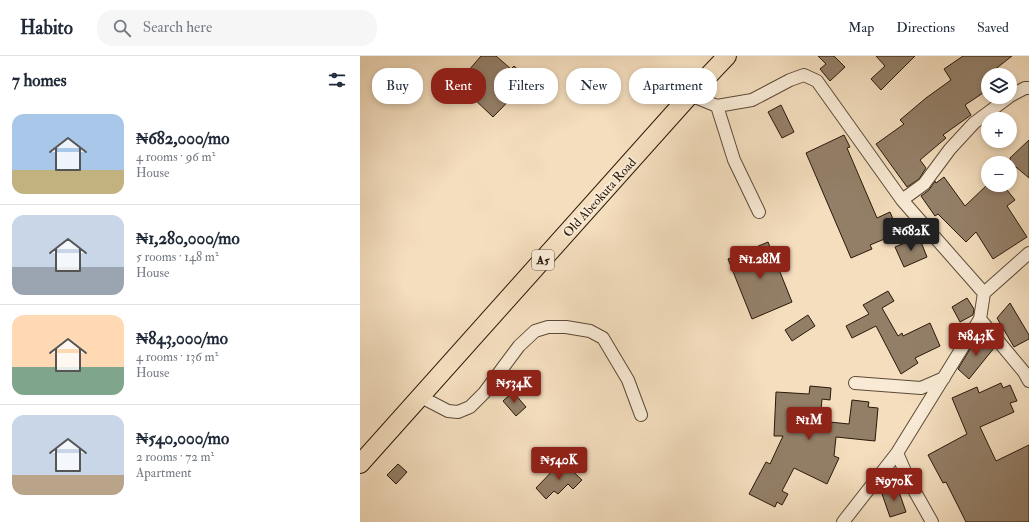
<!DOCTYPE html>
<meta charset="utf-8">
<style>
:root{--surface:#fff;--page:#f6f6f7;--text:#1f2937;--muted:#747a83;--line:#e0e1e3;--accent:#8f2418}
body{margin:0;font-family:"IM FELL Double Pica",serif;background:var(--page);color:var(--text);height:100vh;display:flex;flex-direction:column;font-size:15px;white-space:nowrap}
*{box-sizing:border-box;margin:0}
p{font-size:13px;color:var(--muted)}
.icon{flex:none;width:22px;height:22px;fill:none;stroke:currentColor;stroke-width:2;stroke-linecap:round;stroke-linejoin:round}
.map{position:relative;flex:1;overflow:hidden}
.panel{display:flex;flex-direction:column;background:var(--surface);width:360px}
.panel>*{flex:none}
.hud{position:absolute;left:12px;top:12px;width:380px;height:36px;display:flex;gap:8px}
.buttons{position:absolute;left:621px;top:12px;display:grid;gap:8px}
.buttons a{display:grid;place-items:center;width:36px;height:36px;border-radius:50%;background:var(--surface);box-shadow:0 2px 6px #0003;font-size:20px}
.price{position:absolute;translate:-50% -34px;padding:0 9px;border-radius:4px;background:var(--accent);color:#fff;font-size:13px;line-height:26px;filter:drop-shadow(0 1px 2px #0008)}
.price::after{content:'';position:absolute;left:50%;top:24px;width:12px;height:9px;margin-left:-6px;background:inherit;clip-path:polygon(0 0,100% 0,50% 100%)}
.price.selected{background:#222;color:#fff}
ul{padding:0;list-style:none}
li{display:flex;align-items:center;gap:12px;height:100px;padding:0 12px}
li+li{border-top:1px solid var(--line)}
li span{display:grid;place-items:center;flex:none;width:112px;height:80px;border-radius:12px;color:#555}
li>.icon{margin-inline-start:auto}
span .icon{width:48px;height:48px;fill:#fffc;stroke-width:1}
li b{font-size:17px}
h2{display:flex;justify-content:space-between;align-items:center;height:48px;padding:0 12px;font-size:17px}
.tag{padding:0 14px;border-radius:16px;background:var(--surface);box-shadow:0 2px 6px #0003;font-size:14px;line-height:36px}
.tag.selected{background:var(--accent);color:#fff}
header{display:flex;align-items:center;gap:24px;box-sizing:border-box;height:56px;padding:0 20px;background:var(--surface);border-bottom:1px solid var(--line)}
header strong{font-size:19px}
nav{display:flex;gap:22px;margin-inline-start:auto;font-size:14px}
.search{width:280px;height:36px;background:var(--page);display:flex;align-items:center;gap:10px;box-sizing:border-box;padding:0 14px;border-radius:16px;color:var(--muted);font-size:15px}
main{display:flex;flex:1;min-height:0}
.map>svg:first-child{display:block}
</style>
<header>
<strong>Habito</strong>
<div class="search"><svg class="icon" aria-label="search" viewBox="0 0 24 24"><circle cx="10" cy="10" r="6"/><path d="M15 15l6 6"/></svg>Search here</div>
<nav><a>Map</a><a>Directions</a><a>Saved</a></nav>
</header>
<main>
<section class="panel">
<h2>7 homes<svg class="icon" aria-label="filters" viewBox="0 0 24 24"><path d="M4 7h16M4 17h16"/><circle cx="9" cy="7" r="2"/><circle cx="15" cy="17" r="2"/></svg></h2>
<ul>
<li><span style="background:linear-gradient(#a9c7e8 70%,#c2b280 0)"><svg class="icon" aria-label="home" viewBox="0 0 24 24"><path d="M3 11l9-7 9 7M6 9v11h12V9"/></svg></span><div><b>₦682,000/mo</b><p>4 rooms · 96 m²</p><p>House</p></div></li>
<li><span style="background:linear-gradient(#c9d6e8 65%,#9aa5b1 0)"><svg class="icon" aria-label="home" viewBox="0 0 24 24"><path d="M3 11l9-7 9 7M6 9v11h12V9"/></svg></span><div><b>₦1,280,000/mo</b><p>5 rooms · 148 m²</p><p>House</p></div></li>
<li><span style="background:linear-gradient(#ffd9b3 65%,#7fa58c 0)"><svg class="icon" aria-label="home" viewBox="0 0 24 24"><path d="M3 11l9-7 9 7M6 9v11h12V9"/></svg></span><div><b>₦843,000/mo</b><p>4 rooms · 136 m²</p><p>House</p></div></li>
<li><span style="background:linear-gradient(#c9d6e8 75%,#b9a48a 0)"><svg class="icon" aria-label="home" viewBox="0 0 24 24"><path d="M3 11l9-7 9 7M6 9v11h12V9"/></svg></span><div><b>₦540,000/mo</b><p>2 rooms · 72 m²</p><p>Apartment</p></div></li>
</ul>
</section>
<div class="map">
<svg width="669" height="466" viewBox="0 0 669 466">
<rect width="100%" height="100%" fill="#f4debe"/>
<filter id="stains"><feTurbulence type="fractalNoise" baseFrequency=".005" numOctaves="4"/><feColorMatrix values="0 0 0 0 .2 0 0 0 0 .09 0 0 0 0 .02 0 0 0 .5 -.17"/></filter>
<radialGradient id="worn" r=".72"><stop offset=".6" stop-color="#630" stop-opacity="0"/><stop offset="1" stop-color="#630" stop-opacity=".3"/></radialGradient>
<path fill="#937f68" stroke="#29190a" d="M 121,0 L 136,0 L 151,13 L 154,10 L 169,24 L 133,61 L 111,40 L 110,41 L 96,29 Z
M 458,0 L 474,0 L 485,11 L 470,25 L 460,13 L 466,8 Z
M 516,0 L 555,0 L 521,34 L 511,23 L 525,10 Z
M 603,0 L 652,0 L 624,22 L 628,28 L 624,32 L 626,35 L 605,49 L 611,59 L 583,79 L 586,82 L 560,104 L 566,112 L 559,123 L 547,131 L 516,88 L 544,68 L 540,64 L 566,42 L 591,24 L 584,13 Z
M 421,49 L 434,76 L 422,82 L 408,56 Z
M 484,79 L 490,91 L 487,92 L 517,162 L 530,156 L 539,177 L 510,189 L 512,193 L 491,202 L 446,97 Z
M 669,84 L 669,122 L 656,111 L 650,116 L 650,102 Z
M 584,121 L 605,150 L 627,129 L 643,129 L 655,144 L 647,150 L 667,181 L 633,203 L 616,176 L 606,186 L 578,158 L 575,160 L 561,140 L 569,134 L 575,125 L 576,127 Z
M 559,181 L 567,201 L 544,211 L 535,191 Z
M 408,186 L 432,246 L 392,263 L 368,203 Z
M 528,235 L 534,245 L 522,252 L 538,280 L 542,277 L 543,280 L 570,267 L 580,290 L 555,302 L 558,307 L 541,318 L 516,270 L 492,282 L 486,270 L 509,258 L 503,249 Z
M 607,242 L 614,253 L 613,259 L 600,266 L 592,251 Z
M 650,247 L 669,279 L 669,283 L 654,291 L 637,262 Z
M 448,259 L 455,270 L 432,285 L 425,274 Z
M 623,278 L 634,292 L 609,323 L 598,313 L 610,293 Z
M 641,327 L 643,332 L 650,329 L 657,345 L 650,347 L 654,356 L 620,371 L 636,405 L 669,389 L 669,466 L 606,466 L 586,426 L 583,427 L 568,399 L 607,378 L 592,342 L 617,331 L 619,337 Z
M 450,330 L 471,332 L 470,344 L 462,343 L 460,365 L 489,368 L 492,344 L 509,346 L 508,351 L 518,352 L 515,385 L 476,381 L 474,400 L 479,402 L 467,428 L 434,412 L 422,435 L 428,438 L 422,449 L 417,446 L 415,451 L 389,438 L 406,406 L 410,408 L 423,380 L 414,380 L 416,336 L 449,338 Z
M 153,336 L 166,351 L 156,360 L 143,345 Z
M 202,405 L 222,424 L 213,433 L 208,428 L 198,438 L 194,435 L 186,443 L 176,432 Z
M 38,408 L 47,416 L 36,428 L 27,419 Z
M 537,430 L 546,456 L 530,461 L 521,435 Z"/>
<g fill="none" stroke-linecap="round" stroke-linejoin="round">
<g stroke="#5c4a37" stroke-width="14">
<path id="minor" d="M 330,39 L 357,50 L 392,44 L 430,24 L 444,19 L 457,25 L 542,144 L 624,237 L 620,263 L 664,316 L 669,325
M 650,40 L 665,32 L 669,32
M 357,50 L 374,104 L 399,156
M 542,144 L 564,128 L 590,93 L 614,67 L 649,41
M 624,237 L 669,197
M 495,327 L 561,332 L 584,322
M 61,341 L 88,355 L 98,356 L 110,351 L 124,337 L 159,290 L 175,275 L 188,271 L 206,271 L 230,275 L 243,282 L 268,324 L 281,359
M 537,397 L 550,427 L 572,466
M 483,466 L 537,397 L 620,263"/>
</g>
<g stroke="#29190a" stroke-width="20">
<path id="highway" d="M 0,408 L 330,39 L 367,0"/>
</g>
<use href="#minor" stroke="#f8ead5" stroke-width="12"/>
<use href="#highway" stroke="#f4debe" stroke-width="18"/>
</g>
<g text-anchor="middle" stroke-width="4" stroke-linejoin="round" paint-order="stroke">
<rect fill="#f8ead5" stroke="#675847" stroke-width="1" x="172" y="194" width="22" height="20" rx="3"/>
<g font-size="12" font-weight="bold" fill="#29190a">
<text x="183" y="208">A5</text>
</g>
<g font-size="13" fill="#29190a" stroke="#f8ead5">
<text transform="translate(239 141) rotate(-48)" y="5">Old Abeokuta Road</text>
</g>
</g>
<rect width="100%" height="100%" filter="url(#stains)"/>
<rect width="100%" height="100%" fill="url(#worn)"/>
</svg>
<div class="buttons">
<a><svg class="icon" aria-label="layers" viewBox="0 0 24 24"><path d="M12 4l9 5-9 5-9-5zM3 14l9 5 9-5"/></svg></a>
<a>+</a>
<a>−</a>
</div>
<b class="price selected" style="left:551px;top:196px">₦682K</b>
<b class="price" style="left:400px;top:224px">₦1.28M</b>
<b class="price" style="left:616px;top:301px">₦843K</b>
<b class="price" style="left:154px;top:348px">₦534K</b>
<b class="price" style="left:449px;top:385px">₦1M</b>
<b class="price" style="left:199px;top:425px">₦540K</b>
<b class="price" style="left:534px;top:446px">₦970K</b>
<div class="hud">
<a class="tag">Buy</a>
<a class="tag selected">Rent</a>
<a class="tag">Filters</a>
<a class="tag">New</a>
<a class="tag">Apartment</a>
</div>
</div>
</main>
